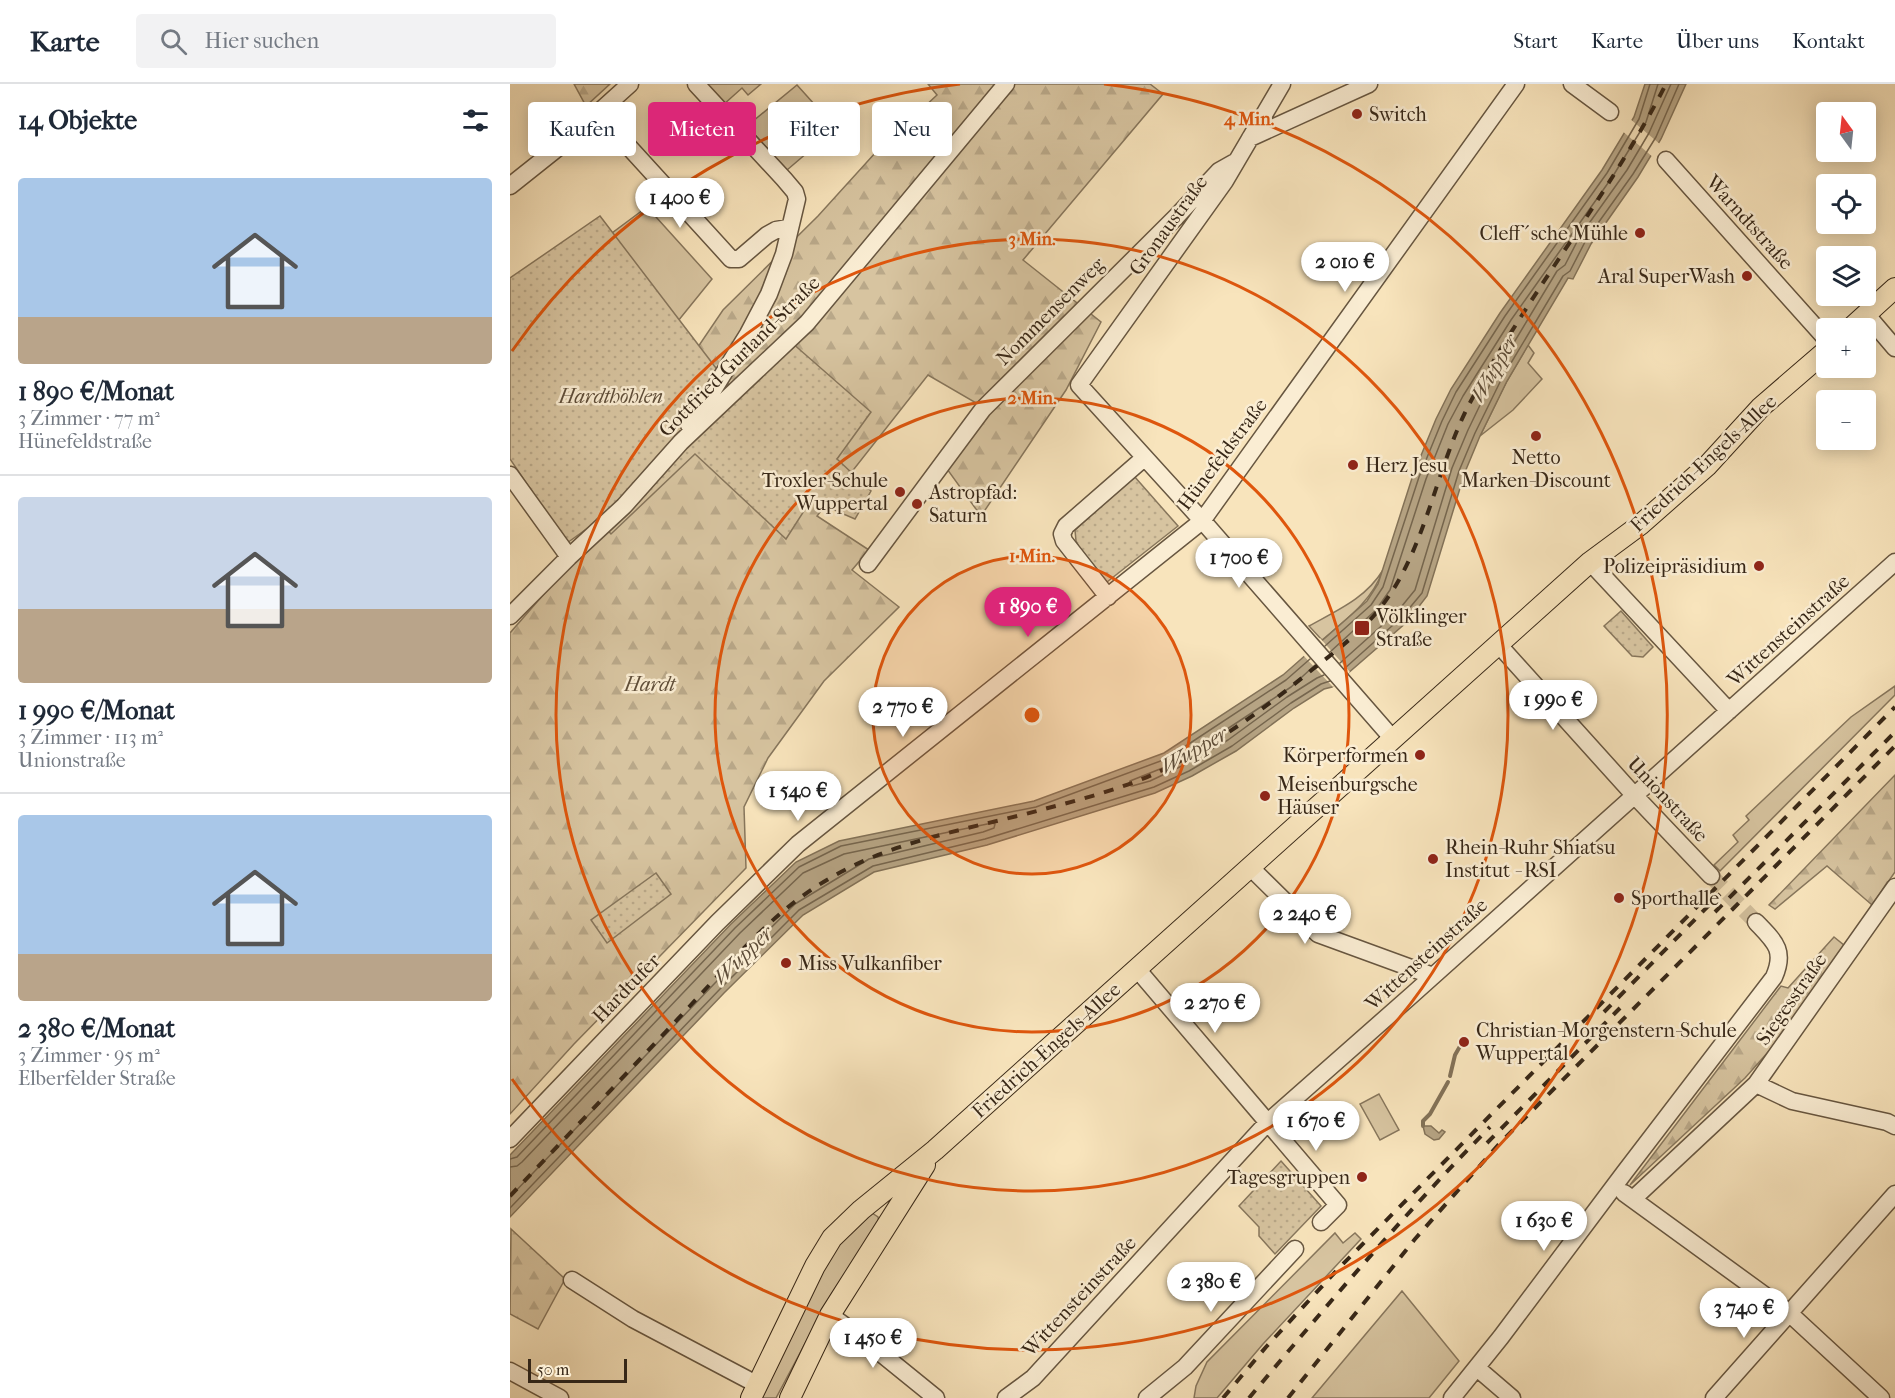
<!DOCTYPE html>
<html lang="de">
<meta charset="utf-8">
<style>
:root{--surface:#fff;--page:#f2f2f3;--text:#1f2937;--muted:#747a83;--line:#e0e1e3;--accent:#db2777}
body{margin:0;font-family:"IM FELL French Canon",serif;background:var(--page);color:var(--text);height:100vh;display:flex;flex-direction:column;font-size:22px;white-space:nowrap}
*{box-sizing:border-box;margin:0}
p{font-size:20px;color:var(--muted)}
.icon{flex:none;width:33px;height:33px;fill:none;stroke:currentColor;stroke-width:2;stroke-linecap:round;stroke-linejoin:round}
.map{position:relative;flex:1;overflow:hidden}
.details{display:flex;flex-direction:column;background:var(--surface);width:510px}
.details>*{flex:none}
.guide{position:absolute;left:18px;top:18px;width:570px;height:54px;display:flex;gap:12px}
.needle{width:39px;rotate:345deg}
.fabs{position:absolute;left:1306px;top:18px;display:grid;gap:12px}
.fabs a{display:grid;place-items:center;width:60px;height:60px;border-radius:6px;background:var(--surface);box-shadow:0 3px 15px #0003;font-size:30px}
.scale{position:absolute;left:18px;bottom:15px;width:99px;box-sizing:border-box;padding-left:6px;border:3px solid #372717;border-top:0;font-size:16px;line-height:21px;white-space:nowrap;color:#372717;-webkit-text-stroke:4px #faedd3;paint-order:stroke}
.price{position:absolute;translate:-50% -51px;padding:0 14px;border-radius:21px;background:#fff;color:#222;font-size:20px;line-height:39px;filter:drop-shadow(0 2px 3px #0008)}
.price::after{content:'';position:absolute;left:50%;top:36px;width:18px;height:14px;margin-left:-9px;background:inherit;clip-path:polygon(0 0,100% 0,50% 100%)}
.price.selected{background:var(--accent);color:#fff}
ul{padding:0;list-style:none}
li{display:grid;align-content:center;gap:12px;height:318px;padding:0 18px}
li+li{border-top:2px solid var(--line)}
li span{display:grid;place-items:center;height:186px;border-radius:6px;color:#555}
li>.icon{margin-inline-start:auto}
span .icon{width:108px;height:108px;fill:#fffc;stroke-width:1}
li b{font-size:26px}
h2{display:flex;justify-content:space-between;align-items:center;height:72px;padding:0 18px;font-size:26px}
.pill{padding:0 21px;border-radius:6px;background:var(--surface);box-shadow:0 3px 15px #0003;font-size:21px;line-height:54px}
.pill.selected{background:var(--accent);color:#fff}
header{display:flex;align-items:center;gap:36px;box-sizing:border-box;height:84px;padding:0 30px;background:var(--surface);border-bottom:2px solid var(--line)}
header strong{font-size:28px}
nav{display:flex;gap:33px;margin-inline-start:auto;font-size:21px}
.search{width:420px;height:54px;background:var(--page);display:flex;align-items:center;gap:15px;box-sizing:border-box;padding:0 21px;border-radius:6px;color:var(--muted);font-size:22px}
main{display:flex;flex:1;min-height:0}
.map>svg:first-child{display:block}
</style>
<header>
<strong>Karte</strong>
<div class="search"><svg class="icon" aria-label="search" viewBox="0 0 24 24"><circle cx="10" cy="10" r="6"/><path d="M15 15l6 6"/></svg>Hier suchen</div>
<nav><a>Start</a><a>Karte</a><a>Über uns</a><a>Kontakt</a></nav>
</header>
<main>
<section class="details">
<h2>14 Objekte<svg class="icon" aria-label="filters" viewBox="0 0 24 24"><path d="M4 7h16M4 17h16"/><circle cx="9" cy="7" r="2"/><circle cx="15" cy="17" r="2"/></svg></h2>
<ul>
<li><span style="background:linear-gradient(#a9c7e8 75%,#b9a48a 0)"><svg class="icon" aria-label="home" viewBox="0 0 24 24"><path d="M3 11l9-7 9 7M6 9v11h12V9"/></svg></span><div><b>1 890 €/Monat</b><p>3 Zimmer · 77 m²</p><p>Hünefeldstraße</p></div></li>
<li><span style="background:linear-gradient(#c9d6e8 60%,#b9a48a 0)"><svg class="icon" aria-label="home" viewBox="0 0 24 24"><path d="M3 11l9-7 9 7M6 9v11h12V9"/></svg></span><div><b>1 990 €/Monat</b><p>3 Zimmer · 113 m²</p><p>Unionstraße</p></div></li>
<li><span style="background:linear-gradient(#a9c7e8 75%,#b9a48a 0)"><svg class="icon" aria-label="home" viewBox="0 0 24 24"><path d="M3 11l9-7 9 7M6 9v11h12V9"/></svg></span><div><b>2 380 €/Monat</b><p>3 Zimmer · 95 m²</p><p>Elberfelder Straße</p></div></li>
</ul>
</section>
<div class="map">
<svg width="1385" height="1314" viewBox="0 0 1385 1314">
<defs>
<pattern id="forest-firs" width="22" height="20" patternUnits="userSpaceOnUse" patternTransform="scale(1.5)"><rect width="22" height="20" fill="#d7c4a0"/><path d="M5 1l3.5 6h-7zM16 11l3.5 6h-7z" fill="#b9a889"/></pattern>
<pattern id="park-dots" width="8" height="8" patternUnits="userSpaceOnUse" patternTransform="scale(1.5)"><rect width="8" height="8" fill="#d7c4a0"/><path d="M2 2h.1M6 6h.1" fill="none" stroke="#b9a889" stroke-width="1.8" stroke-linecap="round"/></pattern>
</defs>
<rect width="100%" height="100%" fill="#f8e4bc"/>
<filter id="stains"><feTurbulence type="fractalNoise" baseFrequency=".00333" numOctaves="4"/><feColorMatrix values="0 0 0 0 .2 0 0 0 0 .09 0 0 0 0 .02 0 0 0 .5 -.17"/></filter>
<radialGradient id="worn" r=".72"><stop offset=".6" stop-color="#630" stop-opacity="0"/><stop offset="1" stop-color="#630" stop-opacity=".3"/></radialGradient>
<path fill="#d7c4a0" stroke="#87765c" stroke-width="1.5" d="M 194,0 L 251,0 L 238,11 L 232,4 L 213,21 Z
M 287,1 L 305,21 L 298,28 L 318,51 L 277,86 L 237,42 Z
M 137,123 L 202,195 L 62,368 L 0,259 L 28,204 Z
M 1018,261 L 1024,269 L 1018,279 L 1032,295 L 1003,326 L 970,352 L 997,297 Z
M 873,486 C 862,517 837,535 812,556 L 799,542 C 828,526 856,514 873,486 Z
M 1385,602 L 1385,611 L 1210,787 L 1204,781 L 1228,758 L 1223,751 L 1239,736 L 1236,732 L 1341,633 Z
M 869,1010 L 889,1046 L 870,1056 L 850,1020 Z
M 362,1129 L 368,1133 L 369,1138 L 321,1211 L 266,1314 L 251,1314 L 295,1218 L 326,1164 Z
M 825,1149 L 833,1159 L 845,1149 L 851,1155 L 753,1260 L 707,1314 L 684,1314 L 686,1302 L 697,1278 Z
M 892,1207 L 949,1277 L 919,1314 L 802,1314 Z"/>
<path fill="url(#forest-firs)" stroke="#87765c" stroke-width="1.5" d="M 64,0 L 100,0 L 76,22 Z
M 418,0 L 640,0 L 653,10 L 513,176 L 591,238 L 556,306 L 471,432 L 437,385 L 468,320 L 418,291 L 307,432 L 359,466 L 342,486 L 389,523 L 314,597 L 258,674 L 234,723 L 236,784 L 64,960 L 0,1030 L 0,549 L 68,471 L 74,431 L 0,309 L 85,415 L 213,226 L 308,132 L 366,68 L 427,11 Z
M 1385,691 L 1385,788 L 1362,821 L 1317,782 L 1265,825 L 1259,821 Z
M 1324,853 L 1335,862 L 1259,967 L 1235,994 L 1120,1101 L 1271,902 L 1278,904 Z
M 1,1145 L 55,1195 L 28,1245 L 0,1230 Z"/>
<path fill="url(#park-dots)" stroke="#87765c" stroke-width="1.5" d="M 90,132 L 222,305 L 273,251 L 361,328 L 327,375 L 361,407 L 345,435 L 301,416 L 276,455 L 185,370 L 101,450 L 89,436 L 57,459 L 0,375 L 0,194 Z
M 624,392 L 668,442 L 597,498 L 569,463 L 566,457 L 565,446 Z
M 1111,527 L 1143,563 L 1133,573 L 1122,572 L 1094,542 Z
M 146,789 L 161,810 L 97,859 L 81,836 Z
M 771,1077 L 811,1122 L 765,1170 L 749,1152 L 749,1143 L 729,1122 Z"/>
<path fill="#b6a484" stroke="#837258" stroke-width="1.5" d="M 1135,0 L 1176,0 L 1151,55 L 1128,93 L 1081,160 L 1063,195 L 1058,194 L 997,297 L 970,352 L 955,388 L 917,512 L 897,538 L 822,603 L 814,605 L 784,624 L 726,667 L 682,692 L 645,709 L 477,761 L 364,788 L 293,831 L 214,909 L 0,1133 L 0,1071 L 221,840 L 286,778 L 329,757 L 524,717 L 654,669 L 773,591 L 857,517 L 868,500 L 903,391 L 926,335 L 941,305 L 990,229 L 1092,86 L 1124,33 Z
M 913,1042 L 921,1042 L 929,1049 L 932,1046 L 935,1048 L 929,1055 L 924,1056 L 915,1050 Z"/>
<path fill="#f8e4bc" d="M 1119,34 L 1151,61 L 1144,74 L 1111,46 Z
M 810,554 L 840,588 L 823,603 L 792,570 Z"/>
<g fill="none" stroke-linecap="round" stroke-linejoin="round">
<path stroke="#76664e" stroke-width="1.5" d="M 815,562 L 861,521 L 873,503 L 909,393 L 932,337 L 946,308 L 995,232 L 1097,89 L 1129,35 L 1140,0
M 820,568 L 866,526 L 880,506 L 916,395 L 938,340 L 953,312 L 1001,236 L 1103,92 L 1136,38 L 1148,0
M 830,579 L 887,528 L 905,506 L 942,384 L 958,346 L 985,290 L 1047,187 L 1055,181 L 1070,152 L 1117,86 L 1139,49 L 1161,0
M 805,581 L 781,603 L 702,655 L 660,681 L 620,697 L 619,701 L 622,702 L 640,697 L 676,680 L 718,656 L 777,613 L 807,594 L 814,591
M 834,585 L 892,533 L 912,509 L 949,387 L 965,349 L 992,294 L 1053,192 L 1060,187 L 1076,156 L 1123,90 L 1146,53 L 1169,0
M 0,1075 L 7,1073 L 225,844 L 289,783 L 331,762 L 526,723 L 656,675 L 776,596 L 800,575
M 0,1083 L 7,1082 L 12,1078 L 230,849 L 293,789 L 334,770 L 482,739 L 485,740 L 484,744 L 473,748 L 359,775 L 285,820 L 205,899 L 0,1113
M 0,1124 L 210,905 L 289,826 L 363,782 L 475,755 L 644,703 L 679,687 L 722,662 L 781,619 L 811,600 L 820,597"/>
<path stroke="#837258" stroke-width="4" d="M 940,992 L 945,971 L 953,957
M 913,1042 L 913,1037 L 920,1030 L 938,998"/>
<path stroke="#d1be9b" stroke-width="16" stroke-dasharray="16 8" stroke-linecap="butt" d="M 1201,792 L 1246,838"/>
<g stroke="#675640" stroke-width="19">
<path id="minor" d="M 772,0 L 715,97 L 569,301 L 698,443 L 883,655
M 1062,0 L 1100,28
M 88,29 L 221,175 L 229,175 L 257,151 L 266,146 L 278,144
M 740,54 L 859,0
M 1156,76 L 1317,256
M 0,102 L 59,55 L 120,0
M 1356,230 L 1385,264
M 179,341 L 182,334 L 197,316 L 238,250 L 259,210 L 274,170 L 287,115 L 285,108 L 274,95 L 186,0
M 0,391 L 59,473
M 1080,478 L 1219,627
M 358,480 L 473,325 L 666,133 L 709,87 L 725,78
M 598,513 L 554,457 L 552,450 L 556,442 L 634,374
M 0,532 L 59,473 L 114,422 L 171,358 L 297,239 L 496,0
M 988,560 L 1124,711 L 1201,792
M 740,783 L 808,850 L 923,892
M 627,885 L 828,1121 L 811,1138
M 1246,1000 L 1282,1017 L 1377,1038 L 1385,1042
M 0,1055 L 207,839 L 288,760 L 692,437 L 1006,0
M 1114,1109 L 1279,1229 L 1371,1314
M 1123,1115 L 1246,1000 L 1385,803
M 62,1196 L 123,1235 L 248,1301
M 320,1231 L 357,1258 L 426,1314
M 967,1284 L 1002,1314
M 0,1287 L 50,1314
M 496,1314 L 523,1294 L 758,1038 L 903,910 L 1385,478
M 637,1314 L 675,1283 L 785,1165
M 942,1314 L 991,1253 L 1114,1089 L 1264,893 C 1276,866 1264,857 1246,838
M 1204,1314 L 1385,1110"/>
</g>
<g stroke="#372717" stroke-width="22">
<path id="major" d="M 1341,244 L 1385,204
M 241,1314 L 305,1182 L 322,1154 L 351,1126 L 425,1066 L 1080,478 L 1130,441 L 1197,382 L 1251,323 L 1317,266
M 280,1314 L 320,1231 L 415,1081"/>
</g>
<use href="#minor" stroke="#faedd3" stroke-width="16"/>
<use href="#major" stroke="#f8e4bc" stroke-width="20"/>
<path stroke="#372717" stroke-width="4" stroke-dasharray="10 10" stroke-linecap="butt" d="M 1205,828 L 1385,648
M 1094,928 L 1210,810
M 977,1059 L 1110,924
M 0,1112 C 60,1049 120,986 179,923 C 223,876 266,824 322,793 C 387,755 466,744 538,724 C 573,715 609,705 642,691 C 701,664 753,626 803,585 C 821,571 839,557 855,541 C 916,481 922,388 962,315 C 1021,206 1100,110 1156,0
M 713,1314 L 756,1263 L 828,1185 L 1385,623
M 739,1314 C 817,1221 895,1129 980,1043
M 778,1314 L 905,1155 L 989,1060 L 1385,662"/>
</g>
<circle cx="522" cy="631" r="159" fill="#df560d" fill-opacity=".12"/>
<g fill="none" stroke="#df560d" stroke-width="3">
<circle cx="522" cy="631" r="159"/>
<circle cx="522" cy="631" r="317"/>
<circle cx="522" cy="631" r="476"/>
<path d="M2 267A635 635 0 0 1 450 0M594 0A635 635 0 1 1 2 995"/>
</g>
<g fill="#8f2418" stroke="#faedd3" stroke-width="2">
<circle cx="847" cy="30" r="6"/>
<circle cx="1130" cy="149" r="6"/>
<circle cx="1237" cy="192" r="6"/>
<circle cx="1026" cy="352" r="6"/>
<circle cx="843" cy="381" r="6"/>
<circle cx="390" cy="408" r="6"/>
<circle cx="407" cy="420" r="6"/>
<circle cx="1249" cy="482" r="6"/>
<rect x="844" y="536" width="16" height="16" rx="3"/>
<circle cx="910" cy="671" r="6"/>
<circle cx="755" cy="712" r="6"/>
<circle cx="923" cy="775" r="6"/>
<circle cx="1109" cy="814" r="6"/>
<circle cx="276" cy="879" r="6"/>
<circle cx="954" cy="958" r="6"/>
<circle cx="852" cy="1093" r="6"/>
</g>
<g text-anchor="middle" stroke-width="5" stroke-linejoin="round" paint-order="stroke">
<g font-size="20" fill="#372717" stroke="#faedd3" text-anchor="start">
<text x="859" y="37">Switch</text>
<text x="1118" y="156" text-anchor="end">Cleff´sche Mühle</text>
<text x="1225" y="199" text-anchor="end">Aral SuperWash</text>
<text x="1026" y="380" text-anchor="middle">Netto<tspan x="1026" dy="23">Marken-Discount</tspan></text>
<text x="855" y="388">Herz Jesu</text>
<text x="378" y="403" text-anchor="end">Troxler-Schule<tspan x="378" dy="23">Wuppertal</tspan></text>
<text x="419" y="415">Astropfad:<tspan x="419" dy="23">Saturn</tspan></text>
<text x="1237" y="489" text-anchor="end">Polizeipräsidium</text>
<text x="866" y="539">Völklinger<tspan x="866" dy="23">Straße</tspan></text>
<text x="898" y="678" text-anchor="end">Körperformen</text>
<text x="767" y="707">Meisenburgsche<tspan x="767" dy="23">Häuser</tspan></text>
<text x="935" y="770">Rhein-Ruhr Shiatsu<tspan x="935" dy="23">Institut - RSI</tspan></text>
<text x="1121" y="821">Sporthalle</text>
<text x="288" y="886">Miss Vulkanfiber</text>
<text x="966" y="953">Christian-Morgenstern-Schule<tspan x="966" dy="23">Wuppertal</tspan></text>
<text x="840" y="1100" text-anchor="end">Tagesgruppen</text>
</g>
<g font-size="20" fill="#372717" stroke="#faedd3">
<text transform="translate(1240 138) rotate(48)" y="7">Warndtstraße</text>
<text transform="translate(658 141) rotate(-54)" y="7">Gronaustraße</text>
<text transform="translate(540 227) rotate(-45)" y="7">Nommensenweg</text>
<text transform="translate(229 272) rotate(-45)" y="7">Gottfried-Gurland-Straße</text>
<text transform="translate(712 370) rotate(-53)" y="7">Hünefeldstraße</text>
<text transform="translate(1193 379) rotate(-43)" y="7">Friedrich-Engels-Allee</text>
<text transform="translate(1278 546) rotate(-42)" y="7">Wittensteinstraße</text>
<text transform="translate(1158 715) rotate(47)" y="7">Unionstraße</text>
<text transform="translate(916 870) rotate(-42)" y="7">Wittensteinstraße</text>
<text transform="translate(116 904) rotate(-46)" y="7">Hardtufer</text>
<text transform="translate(1281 915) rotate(-55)" y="7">Siegesstraße</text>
<text transform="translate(536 966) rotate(-42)" y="7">Friedrich-Engels-Allee</text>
<text transform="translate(569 1212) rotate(-47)" y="7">Wittensteinstraße</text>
</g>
<g font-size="20" font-style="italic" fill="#5f4e39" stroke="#faedd3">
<text x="101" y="319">Hardthöhlen</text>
<text x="140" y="607">Hardt</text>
</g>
<g font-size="21" font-style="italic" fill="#5d4c38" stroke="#faedd3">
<text transform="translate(984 284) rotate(-60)" y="7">Wupper</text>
<text transform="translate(684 666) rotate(-30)" y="7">Wupper</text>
<text transform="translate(233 871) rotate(-44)" y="7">Wupper</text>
</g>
</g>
<circle cx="522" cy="631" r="9" fill="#df560d" stroke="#faedd3" stroke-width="3"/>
<g font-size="18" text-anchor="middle" font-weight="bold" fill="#df560d" stroke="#faedd3" stroke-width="5" stroke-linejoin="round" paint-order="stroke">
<text x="739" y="41">4 Min.</text>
<text x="522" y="161">3 Min.</text>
<text x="522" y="320">2 Min.</text>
<text x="522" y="478">1 Min.</text>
</g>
<rect width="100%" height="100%" filter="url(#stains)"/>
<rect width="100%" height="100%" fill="url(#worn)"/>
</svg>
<div class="fabs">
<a><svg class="needle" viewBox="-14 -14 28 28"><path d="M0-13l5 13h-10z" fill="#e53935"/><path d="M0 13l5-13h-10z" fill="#747a83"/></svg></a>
<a><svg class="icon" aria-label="locate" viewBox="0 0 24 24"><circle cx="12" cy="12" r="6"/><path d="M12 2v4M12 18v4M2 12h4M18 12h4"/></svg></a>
<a><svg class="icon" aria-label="layers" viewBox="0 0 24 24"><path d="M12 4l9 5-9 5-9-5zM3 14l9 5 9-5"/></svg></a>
<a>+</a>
<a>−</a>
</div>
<div class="scale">50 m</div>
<b class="price" style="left:170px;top:145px">1 400 €</b>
<b class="price" style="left:835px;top:209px">2 010 €</b>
<b class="price" style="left:729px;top:505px">1 700 €</b>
<b class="price selected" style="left:518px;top:554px">1 890 €</b>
<b class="price" style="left:1043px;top:647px">1 990 €</b>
<b class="price" style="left:393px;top:654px">2 770 €</b>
<b class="price" style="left:288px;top:738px">1 540 €</b>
<b class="price" style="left:795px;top:861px">2 240 €</b>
<b class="price" style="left:705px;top:950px">2 270 €</b>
<b class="price" style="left:806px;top:1068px">1 670 €</b>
<b class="price" style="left:1034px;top:1168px">1 630 €</b>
<b class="price" style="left:701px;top:1229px">2 380 €</b>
<b class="price" style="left:1234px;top:1255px">3 740 €</b>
<b class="price" style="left:363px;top:1285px">1 450 €</b>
<div class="guide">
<a class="pill">Kaufen</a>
<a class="pill selected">Mieten</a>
<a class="pill">Filter</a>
<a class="pill">Neu</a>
</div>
</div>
</main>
